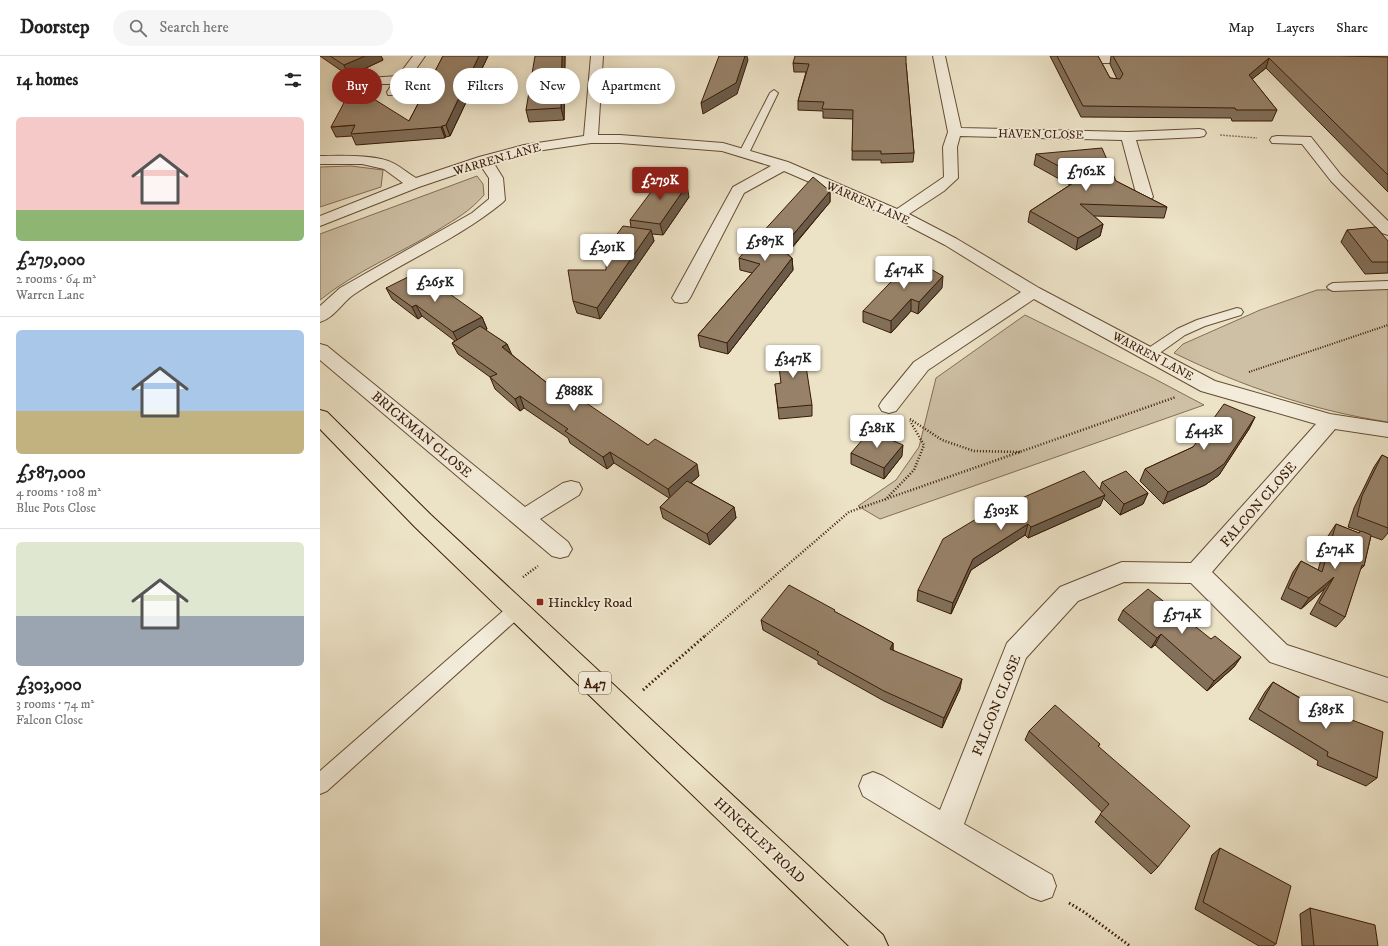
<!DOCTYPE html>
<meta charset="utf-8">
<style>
:root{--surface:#fff;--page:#f6f6f6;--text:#222;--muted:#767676;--line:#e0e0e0;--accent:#8f2418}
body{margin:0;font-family:"IM FELL DW Pica",serif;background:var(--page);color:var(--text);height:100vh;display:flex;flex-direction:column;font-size:15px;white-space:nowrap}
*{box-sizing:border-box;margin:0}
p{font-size:13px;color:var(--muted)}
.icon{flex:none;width:22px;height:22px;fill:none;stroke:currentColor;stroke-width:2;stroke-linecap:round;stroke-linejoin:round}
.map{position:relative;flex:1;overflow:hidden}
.details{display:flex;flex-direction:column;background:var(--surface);width:320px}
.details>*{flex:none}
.guide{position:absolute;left:12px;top:12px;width:380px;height:36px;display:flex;gap:8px}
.price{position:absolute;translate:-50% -34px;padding:0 9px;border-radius:4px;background:#fff;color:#222;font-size:13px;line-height:26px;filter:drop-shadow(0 1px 2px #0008)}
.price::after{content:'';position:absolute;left:50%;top:24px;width:12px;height:9px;margin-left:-6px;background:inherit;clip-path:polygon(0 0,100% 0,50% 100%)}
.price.current{background:var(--accent);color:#fff}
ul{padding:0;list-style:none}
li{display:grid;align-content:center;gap:8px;height:212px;padding:0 16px}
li+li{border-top:1px solid var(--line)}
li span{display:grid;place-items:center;height:124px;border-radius:6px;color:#555}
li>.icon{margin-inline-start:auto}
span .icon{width:72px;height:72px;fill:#fffc;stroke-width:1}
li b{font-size:17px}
h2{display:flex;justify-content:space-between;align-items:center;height:48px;padding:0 16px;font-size:17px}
.chip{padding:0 14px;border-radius:18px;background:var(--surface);box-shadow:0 2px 10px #0003;font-size:14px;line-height:36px}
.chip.current{background:var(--accent);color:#fff}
header{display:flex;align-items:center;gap:24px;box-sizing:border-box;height:56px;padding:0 20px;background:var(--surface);border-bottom:1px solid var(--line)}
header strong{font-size:19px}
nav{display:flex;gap:22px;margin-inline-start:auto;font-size:14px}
.search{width:280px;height:36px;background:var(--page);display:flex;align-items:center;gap:10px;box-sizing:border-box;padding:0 14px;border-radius:22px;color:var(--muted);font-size:15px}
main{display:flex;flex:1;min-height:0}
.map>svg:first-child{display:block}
</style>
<header>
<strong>Doorstep</strong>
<div class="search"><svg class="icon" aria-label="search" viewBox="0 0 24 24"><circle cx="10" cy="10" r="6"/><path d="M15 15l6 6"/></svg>Search here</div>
<nav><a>Map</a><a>Layers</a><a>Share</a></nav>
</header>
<main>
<section class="details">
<h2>14 homes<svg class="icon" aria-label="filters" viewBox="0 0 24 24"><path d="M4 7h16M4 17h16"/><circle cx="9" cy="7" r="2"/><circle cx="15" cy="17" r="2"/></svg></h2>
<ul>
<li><span style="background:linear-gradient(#f6c9c9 75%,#8fb573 0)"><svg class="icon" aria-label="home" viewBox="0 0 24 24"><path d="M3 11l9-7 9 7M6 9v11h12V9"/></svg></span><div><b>£279,000</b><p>2 rooms · 64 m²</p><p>Warren Lane</p></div></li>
<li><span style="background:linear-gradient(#a9c7e8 65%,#c2b280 0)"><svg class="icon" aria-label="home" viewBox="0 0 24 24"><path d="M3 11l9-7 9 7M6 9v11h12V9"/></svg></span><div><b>£587,000</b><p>4 rooms · 108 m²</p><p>Blue Pots Close</p></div></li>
<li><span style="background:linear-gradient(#dfe7d0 60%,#9aa5b1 0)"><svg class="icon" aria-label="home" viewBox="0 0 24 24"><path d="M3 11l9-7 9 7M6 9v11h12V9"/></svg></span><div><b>£303,000</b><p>3 rooms · 74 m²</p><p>Falcon Close</p></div></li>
</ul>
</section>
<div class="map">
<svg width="1068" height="890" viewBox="0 0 1068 890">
<rect width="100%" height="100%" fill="#ece2c6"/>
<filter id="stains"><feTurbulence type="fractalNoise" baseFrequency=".005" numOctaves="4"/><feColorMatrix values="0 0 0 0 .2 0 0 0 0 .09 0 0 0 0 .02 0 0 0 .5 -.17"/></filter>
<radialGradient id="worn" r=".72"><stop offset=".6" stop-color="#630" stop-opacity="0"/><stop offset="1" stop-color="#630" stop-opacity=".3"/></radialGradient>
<path fill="#cec0a5" stroke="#846e55" d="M 31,110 L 63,114 L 61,131 L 0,151 L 0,111 Z
M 157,120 L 163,128 L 164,139 C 149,156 137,162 118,174 C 79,198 36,215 0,244 L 0,178 Z
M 1068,233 L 1068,366 C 994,355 921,330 854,297 L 863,288 L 940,254 L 997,234 Z
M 705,259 L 833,322 L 884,349 L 560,463 L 538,450 L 576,424 L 599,391 L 616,322 Z"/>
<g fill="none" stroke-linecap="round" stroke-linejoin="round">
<g stroke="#664d35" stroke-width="2">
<path id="lane" d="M 454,34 L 458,37 L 429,97 L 424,100 L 421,99 L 419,97 L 450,37 Z
M 1068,225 L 1068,233 L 1013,235 L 1009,233 L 1007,231 L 1009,229 L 1013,227 Z
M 917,252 L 921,253 L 923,256 L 921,259 L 885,270 L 865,279 L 834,301 L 829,302 L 824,301 L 823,298 L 824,295 L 857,273 L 877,264 Z
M 196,547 L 202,549 L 204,554 L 202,559 L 7,735 L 0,738 L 0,715 L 190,549 Z"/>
</g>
<g stroke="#664d35" stroke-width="2">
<path id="street" d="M 93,0 L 105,0 L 78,39 L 68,39 L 67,36 L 72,28 L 48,28 L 46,25 L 48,22 L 78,20 Z
M 271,0 L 283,0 L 278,79 L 300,79 L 403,87 L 468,106 L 577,153 L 624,121 L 623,91 L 628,76 L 613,0 L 625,0 L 641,72 L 808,76 L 879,73 L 884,74 L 886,77 L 884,80 L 879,81 L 816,84 L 833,141 L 830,144 L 825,146 L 820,144 L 817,141 L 802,84 L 640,80 L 637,91 L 638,122 L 624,135 L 589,158 L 637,183 L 719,232 L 895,325 L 1010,358 L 1068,367 L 1068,381 L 1015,373 L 892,516 L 967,589 L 1068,622 L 1068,646 L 950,606 L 871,527 L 804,526 L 758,545 L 706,602 L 644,768 L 732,819 L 736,830 L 732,841 L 721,845 L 710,841 L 543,740 L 539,730 L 543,720 L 553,716 L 563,720 L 620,754 L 687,587 L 740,531 L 802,506 L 871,507 L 996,368 L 881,335 L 714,243 L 608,314 L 576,355 L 569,357 L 562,355 L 559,350 L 562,345 L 594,306 L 701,236 L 625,189 L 573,162 L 464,115 L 424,137 L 370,242 L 367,246 L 361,247 L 355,246 L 352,242 L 413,131 L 451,110 L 402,95 L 300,87 L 271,87 L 210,96 L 173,106 L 183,122 L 185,144 L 182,147 C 137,184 81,206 33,239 C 22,247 14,262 0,266 L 0,250 L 20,232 L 152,157 L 169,143 L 169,122 L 161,110 L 99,131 L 0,170 L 0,160 L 83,127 L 64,113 L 42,108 L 0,108 L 0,100 C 20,100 57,98 75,108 C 82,112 89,118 96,122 L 159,101 L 204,89 L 264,80 Z
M 775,0 L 822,0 L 826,3 L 824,6 L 820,7 L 779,7 L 775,6 L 773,3 Z
M 957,80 L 991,81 L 1021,119 L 1068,165 L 1068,179 L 1062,177 L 1011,125 L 982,88 L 952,87 L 950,84 L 952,81 Z
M 0,288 L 7,290 L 205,451 L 243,427 L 251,425 L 259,427 L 262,433 L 259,439 L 220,463 L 248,486 L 252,493 L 248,500 L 240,502 L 232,500 L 0,304 Z"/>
</g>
<g stroke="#3a1b05" stroke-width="2">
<path id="primary" d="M 0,354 L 7,356 L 111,459 L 563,879 L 568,890 L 529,890 L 95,471 L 0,373 Z"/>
</g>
<path stroke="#3a1b05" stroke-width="1.5" stroke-dasharray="0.5 1" stroke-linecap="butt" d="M 900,79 L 937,82"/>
<path stroke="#3a1b05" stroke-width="2" stroke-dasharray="1 1.5" stroke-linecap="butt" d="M 929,316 L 1068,269"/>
<path stroke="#3a1b05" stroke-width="2.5" stroke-dasharray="1 2" stroke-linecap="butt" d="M 590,363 L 622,384 L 654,395 L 701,396
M 565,444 L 594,414 L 604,389 L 590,365
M 203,521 L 218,510
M 385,580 L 529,456 L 856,341"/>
<path stroke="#3a1b05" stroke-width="3" stroke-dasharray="1.5 2.5" stroke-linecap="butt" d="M 323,634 L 386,579
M 749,847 L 764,856 L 810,890"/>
<use href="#lane" fill="#f3ecda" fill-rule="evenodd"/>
<use href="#street" fill="#f3ecda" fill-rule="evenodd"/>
<use href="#primary" fill="#ece2c6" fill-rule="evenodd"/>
</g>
<path fill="#82705a" stroke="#3a1b05" d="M 0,0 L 61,0 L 63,4 L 29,20 Z
M 123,0 L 168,0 L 130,80 L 126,81 L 125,82 L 36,89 L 32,80 L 16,81 L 11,71 L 89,65 Z
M 245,0 L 244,64 L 209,66 L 206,54 Z
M 730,0 L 778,0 L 790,22 L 797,23 L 790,8 L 791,0 L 1020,0 L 1068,1 L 1068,136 L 946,12 L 932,23 L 957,54 L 952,65 L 912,65 L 911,62 L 761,61 Z
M 473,7 L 586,7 L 594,97 L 593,106 L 561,107 L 561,104 L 532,104 L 533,63 L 503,62 L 503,55 L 478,54 L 478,45 L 486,16 L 474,16 Z
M 716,98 L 796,125 L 847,151 L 844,162 L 774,160 L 783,168 L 780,180 L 756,194 L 708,166 L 710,155 L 750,129 L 714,109 Z
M 510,135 L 510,146 L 467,198 L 472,202 L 473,214 L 408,298 L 380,291 L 378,279 L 432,217 L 420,214 L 419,202 Z
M 369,141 L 343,179 L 332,178 L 334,185 L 280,263 L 257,257 L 253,245 L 286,214 L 311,171 L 310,164 Z
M 1027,174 L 1068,185 L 1068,217 L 1045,218 L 1021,186 Z
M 66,232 L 114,232 L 162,261 L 167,273 L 165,274 L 187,288 L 191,298 L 232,331 L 379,420 L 371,427 L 414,451 L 416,462 L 390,489 L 343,462 L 340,451 L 349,442 L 294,407 L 287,413 L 250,387 L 248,382 L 204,352 L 200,355 L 175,333 L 170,321 L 138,298 L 132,287 L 135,285 L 102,260 L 98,263 L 72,243 Z
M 622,232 L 598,258 L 591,255 L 571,277 L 543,266 L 543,255 Z
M 455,328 L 492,349 L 492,360 L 459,363 Z
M 935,361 L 929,373 L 899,419 L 885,429 L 843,448 L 820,425 L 825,413 L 873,391 Z
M 531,397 L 582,400 L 564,423 L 531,408 Z
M 1062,399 L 1068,402 L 1068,477 L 1062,484 L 1051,480 L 1044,510 L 1040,514 L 1025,561 L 1016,571 L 990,558 L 1005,532 L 981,553 L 961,543 L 973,516 L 981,505 L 998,514 L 1008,480 L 1016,468 L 1039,477 L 1040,475 L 1028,471 L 1034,452 L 1054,411 Z
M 782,426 L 828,437 L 823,448 L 800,459 L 783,442 L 780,450 L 708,482 L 705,479 L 651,514 L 631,558 L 597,545 L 598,534 L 672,455 L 780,433 Z
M 803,554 L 891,583 L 921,601 L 914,611 L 887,635 L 835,589 L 831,592 L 798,564 Z
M 515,556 L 573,587 L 573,594 L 640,633 L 622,672 L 564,645 L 498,608 L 498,605 L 443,574 L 441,564 Z
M 953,626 L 1011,660 L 1014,657 L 1057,722 L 1046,730 L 997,709 L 998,705 L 929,663 L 945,636 Z
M 709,675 L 780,688 L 778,691 L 838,811 L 831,818 L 775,766 L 782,756 L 705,684 Z
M 900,792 L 956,888 L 953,890 L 939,890 L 875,853 L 892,799 Z
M 990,852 L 1058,890 L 982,890 L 980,858 Z"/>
<path fill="#6a5b4a" stroke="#3a1b05" d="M 45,0 L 61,0 L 63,4 L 29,20 L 24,9 Z
M 159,0 L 168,0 L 130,80 L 126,69 Z
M 242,0 L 245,0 L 244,64 L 241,52 Z
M 425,0 L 427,0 L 428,4 L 417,38 L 383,58 L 381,47 Z
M 949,2 L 946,12 L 925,29 L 929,19 Z
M 122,70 L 126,81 L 125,82 L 121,71 Z
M 367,129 L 369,141 L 343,179 L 340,168 Z
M 510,135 L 510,146 L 461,204 L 461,193 Z
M 783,168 L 780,180 L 756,194 L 758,182 Z
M 331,174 L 334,185 L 280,263 L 277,252 Z
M 472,202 L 473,214 L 408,298 L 407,287 Z
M 623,220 L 622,232 L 598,258 L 599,246 Z
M 591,243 L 591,255 L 571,277 L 571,265 Z
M 96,249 L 102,260 L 98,263 L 92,251 Z
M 162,261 L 167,273 L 139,288 L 133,276 Z
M 187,288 L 192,299 L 182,291 Z
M 200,340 L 204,352 L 200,355 L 195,343 Z
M 935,361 L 929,373 L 899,419 L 885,429 L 843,448 L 848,436 Z
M 583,389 L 582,400 L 564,423 L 564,412 Z
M 290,396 L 294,407 L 287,413 L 283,401 Z
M 377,408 L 379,420 L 351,444 L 348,433 Z
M 828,437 L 823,448 L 800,459 L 804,448 Z
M 785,439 L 780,450 L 708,482 L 711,471 Z
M 414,451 L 416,462 L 390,489 L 387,478 Z
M 708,468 L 705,479 L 651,514 L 631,558 L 633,547 L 653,503 Z
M 1014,521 L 1005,532 L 981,553 L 989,542 Z
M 841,578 L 835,589 L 831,592 L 837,582 Z
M 573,587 L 573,597 L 570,593 Z
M 921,601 L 914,611 L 887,635 L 894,625 Z
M 642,623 L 640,633 L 622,672 L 624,662 Z"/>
<path fill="#978269" stroke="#3a1b05" d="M 10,0 L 45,0 L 24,9 Z
M 123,0 L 159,0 L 126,69 L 122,70 L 121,71 L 31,78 L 35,69 L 11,71 L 33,30 L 89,65 Z
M 215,0 L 242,0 L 241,52 L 206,54 Z
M 399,0 L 425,0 L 416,27 L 381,47 Z
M 475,0 L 586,0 L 586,7 L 594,97 L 561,98 L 561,95 L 532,95 L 533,54 L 502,53 L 504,46 L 478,45 L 489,8 L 473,7 Z
M 737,0 L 778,0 L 790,22 L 800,23 L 803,18 L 793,0 L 1020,0 L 1068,1 L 1068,119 L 949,2 L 929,19 L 957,54 L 916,54 L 915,52 L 763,50 Z
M 782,92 L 796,125 L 847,151 L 760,148 L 783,168 L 758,182 L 710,155 L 761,122 L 716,98 Z
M 343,120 L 367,129 L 340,168 L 310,164 Z
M 493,121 L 510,135 L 461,193 L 472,202 L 407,287 L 378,279 L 440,208 L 419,202 Z
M 303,170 L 331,174 L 277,252 L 253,245 L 248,214 L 286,214 L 287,192 Z
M 1056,171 L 1068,185 L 1068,206 L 1052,206 L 1027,174 Z
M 593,203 L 623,220 L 599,246 L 591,243 L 571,265 L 543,255 Z
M 94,218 L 114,232 L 120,231 L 162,261 L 133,276 L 96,249 L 92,251 L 66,232 Z
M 160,270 L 187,288 L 182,291 L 232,331 L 237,327 L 328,389 L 335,383 L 377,408 L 348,433 L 290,396 L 283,401 L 245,375 L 248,373 L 200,340 L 195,343 L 170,321 L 177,318 L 132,287 Z
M 483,291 L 492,349 L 458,352 L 455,328 L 461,327 L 457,294 Z
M 904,348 L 935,361 L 904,408 L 891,417 L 848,436 L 825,413 L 873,391 Z
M 550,375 L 583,389 L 564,412 L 531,397 Z
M 1062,399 L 1068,402 L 1068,472 L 1037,460 L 1042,440 Z
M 764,415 L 785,439 L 711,471 L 708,468 L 653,503 L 633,547 L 598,534 L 623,483 L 671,454 L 672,455 Z
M 806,415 L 828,437 L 804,448 L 782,426 Z
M 367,425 L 414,451 L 387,478 L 340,451 Z
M 1016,468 L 1039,477 L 1041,475 L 1051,479 L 1044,510 L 1042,509 L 1025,561 L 999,547 L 1014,521 L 989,542 L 968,532 L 981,505 L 1002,516 Z
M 469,529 L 515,554 L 514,555 L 573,587 L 570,593 L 642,623 L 624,662 L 564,635 L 497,598 L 499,596 L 441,564 Z
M 828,533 L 891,583 L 895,580 L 921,601 L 894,625 L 841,578 L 837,582 L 803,554 Z
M 953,626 L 1013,662 L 1014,657 L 1063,676 L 1057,722 L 1007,700 L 1008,696 L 938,653 Z
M 735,649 L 780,688 L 778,690 L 870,770 L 838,811 L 780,758 L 789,748 L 709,675 Z
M 900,792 L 971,830 L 956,888 L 883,846 Z
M 990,852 L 1055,869 L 1058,890 L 994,890 Z"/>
<rect fill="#8f2418" stroke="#f3ecda" stroke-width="1.5" x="216" y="542" width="8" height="8" rx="2"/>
<g text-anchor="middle" stroke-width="3.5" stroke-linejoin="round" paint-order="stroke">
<g font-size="12" fill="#3a1b05" stroke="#f3ecda">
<text transform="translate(721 78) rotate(1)" y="4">HAVEN CLOSE</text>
<text transform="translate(177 103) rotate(-16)" y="4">WARREN LANE</text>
<text transform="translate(548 147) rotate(24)" y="4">WARREN LANE</text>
<text transform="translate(833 300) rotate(28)" y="4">WARREN LANE</text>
</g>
<rect fill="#f3ecda" stroke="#725a45" stroke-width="1" x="259" y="616" width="32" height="22" rx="3"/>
<g font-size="13" font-weight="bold" fill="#3a1b05">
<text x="275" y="632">A47</text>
</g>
<g font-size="14" fill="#3a1b05" stroke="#f3ecda">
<text transform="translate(102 378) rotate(40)" y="5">BRICKMAN CLOSE</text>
<text transform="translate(938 448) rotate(-49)" y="5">FALCON CLOSE</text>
<text transform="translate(676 649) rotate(-68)" y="5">FALCON CLOSE</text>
<text transform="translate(440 784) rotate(43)" y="5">HINCKLEY ROAD</text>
</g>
<g font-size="14" fill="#3a1b05" stroke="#f3ecda" text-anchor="start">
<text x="228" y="551">Hinckley Road</text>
</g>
</g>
<rect width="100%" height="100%" filter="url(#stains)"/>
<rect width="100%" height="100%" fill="url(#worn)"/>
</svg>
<b class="price" style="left:766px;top:136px">£762K</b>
<b class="price current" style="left:340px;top:145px">£279K</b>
<b class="price" style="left:445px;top:206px">£587K</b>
<b class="price" style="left:287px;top:212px">£291K</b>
<b class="price" style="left:584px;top:234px">£474K</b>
<b class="price" style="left:115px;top:247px">£265K</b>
<b class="price" style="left:473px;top:323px">£347K</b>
<b class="price" style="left:254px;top:356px">£888K</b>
<b class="price" style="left:557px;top:393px">£281K</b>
<b class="price" style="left:884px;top:395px">£443K</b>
<b class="price" style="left:681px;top:475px">£303K</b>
<b class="price" style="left:1015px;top:514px">£274K</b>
<b class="price" style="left:862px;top:579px">£574K</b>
<b class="price" style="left:1006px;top:674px">£385K</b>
<div class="guide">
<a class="chip current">Buy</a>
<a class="chip">Rent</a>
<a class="chip">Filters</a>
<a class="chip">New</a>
<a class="chip">Apartment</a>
</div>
</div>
</main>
